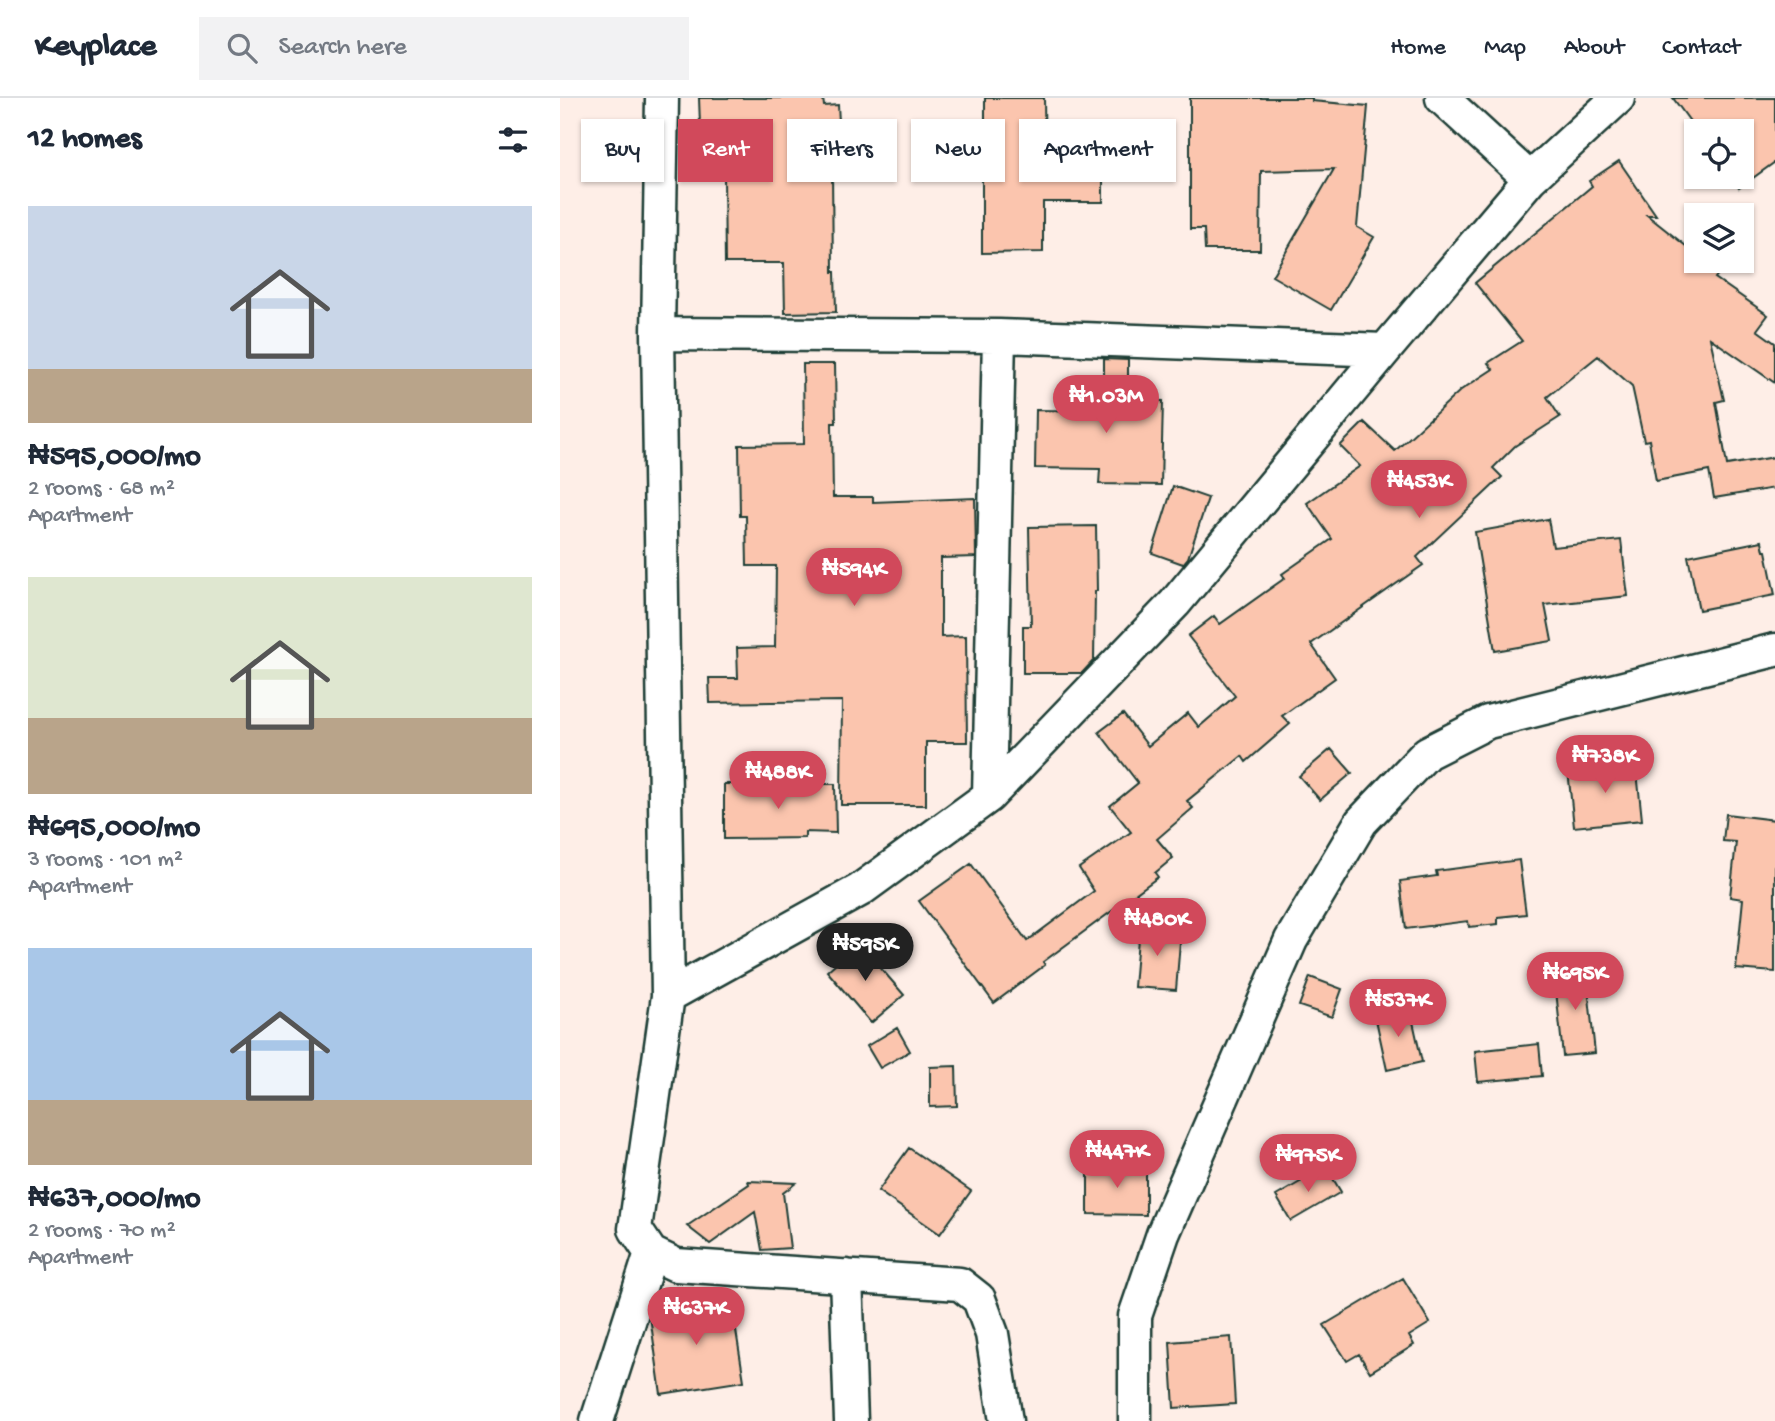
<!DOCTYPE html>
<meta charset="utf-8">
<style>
:root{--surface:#fff;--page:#f2f2f3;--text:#1f2937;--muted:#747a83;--line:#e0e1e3;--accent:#d1495b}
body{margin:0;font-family:"Gochi Hand",sans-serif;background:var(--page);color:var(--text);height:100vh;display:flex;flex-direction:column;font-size:26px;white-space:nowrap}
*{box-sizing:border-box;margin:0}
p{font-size:23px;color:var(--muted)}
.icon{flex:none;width:38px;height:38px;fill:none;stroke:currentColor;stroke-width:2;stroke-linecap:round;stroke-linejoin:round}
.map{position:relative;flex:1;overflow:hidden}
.details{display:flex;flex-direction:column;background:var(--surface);width:560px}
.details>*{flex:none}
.guide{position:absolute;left:21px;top:21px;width:665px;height:63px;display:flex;gap:14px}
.controls{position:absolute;left:1124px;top:21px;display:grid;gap:14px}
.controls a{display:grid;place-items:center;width:70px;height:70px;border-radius:0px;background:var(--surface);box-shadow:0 2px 5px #0004;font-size:35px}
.price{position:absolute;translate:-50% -60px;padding:0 16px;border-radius:24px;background:var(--accent);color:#fff;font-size:23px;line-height:46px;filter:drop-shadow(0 2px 4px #0008)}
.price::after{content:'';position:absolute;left:50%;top:42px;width:21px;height:16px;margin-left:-10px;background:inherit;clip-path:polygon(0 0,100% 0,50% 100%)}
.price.on{background:#222;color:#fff}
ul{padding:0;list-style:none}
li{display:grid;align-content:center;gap:14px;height:371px;padding:0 28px}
li span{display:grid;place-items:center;height:217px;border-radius:0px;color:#555}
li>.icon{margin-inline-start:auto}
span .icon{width:126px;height:126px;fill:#fffc;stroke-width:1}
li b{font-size:30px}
h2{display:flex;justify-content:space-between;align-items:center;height:84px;padding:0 28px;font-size:30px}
.tag{padding:0 24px;border-radius:0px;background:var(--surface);box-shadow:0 2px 5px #0004;font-size:24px;line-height:63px}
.tag.on{background:var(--accent);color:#fff}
header{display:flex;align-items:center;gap:42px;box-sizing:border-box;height:98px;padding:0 35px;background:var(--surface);border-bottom:2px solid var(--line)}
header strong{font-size:33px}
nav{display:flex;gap:38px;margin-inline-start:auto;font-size:24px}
.search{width:490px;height:63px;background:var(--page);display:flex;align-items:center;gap:18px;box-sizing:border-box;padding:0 24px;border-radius:0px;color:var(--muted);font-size:26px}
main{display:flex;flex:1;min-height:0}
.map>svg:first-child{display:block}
</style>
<header>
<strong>Keyplace</strong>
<div class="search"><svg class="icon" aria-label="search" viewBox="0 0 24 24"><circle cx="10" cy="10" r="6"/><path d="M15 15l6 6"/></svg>Search here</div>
<nav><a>Home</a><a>Map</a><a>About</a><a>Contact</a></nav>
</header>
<main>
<section class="details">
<h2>12 homes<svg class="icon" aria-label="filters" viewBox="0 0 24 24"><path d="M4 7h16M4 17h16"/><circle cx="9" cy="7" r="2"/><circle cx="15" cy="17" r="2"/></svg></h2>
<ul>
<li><span style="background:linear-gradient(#c9d6e8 75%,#b9a48a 0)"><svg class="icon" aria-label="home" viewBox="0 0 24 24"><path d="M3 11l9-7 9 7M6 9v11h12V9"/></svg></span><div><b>₦595,000/mo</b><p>2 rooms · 68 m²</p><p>Apartment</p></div></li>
<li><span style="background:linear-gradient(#dfe7d0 65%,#b9a48a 0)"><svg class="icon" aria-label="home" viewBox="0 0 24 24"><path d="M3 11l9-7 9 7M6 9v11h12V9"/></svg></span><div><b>₦695,000/mo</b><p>3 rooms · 101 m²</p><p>Apartment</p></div></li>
<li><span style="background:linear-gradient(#a9c7e8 70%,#b9a48a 0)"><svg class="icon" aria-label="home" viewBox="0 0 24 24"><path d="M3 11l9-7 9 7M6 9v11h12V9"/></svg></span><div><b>₦637,000/mo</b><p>2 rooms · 70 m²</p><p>Apartment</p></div></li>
</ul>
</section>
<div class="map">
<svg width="1215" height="1323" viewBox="0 0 1215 1323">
<rect width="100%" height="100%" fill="#feeee7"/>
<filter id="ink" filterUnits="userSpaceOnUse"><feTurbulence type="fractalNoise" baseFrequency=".0143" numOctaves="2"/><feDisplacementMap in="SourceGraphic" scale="14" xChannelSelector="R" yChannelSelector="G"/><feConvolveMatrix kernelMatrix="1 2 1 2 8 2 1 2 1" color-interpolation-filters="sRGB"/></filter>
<g filter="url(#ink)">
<path fill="#fbc5ae" stroke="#1f3d34" stroke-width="2" d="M 139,0 L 263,0 L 264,8 L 278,7 L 282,74 L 272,74 L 273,174 L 275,174 L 276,214 L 225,215 L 224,165 L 165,165 L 164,78 L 142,79 Z
M 425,0 L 484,0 L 485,69 L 543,70 L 543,104 L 483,104 L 483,154 L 422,155 L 422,77 L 425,77 Z
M 630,0 L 752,0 L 752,3 L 808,8 L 797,129 L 814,139 L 771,212 L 712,178 L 774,71 L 701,73 L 700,152 L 645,152 L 644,131 L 630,131 Z
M 1113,0 L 1215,0 L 1215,64 L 1179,90 L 1171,79 L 1181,79 L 1181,33 L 1137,33 Z
M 1059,63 L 1096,117 L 1087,117 L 1136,156 L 1136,163 L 1144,163 L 1159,175 L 1155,180 L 1208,217 L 1197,232 L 1215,245 L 1215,285 L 1150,240 L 1164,302 L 1156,304 L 1167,367 L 1215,359 L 1215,390 L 1154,400 L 1149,373 L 1096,383 L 1089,342 L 1084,343 L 1072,288 L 1038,258 L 987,299 L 1000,319 L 955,348 L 933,370 L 942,379 L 857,459 L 863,467 L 751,546 L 775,580 L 722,618 L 730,626 L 686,664 L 682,658 L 627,703 L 633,710 L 597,741 L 613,760 L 595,775 L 598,779 L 483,864 L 485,867 L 434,905 L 359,803 L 411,766 L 467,843 L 534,793 L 519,770 L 571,734 L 550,708 L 578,685 L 539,634 L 563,616 L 588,648 L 628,615 L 639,629 L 675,598 L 628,538 L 654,518 L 660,526 L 725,480 L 722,476 L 772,441 L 747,405 L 800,368 L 780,348 L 804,324 L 835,353 L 901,292 L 933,271 L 928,265 L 962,243 L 915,185 L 1032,88 L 1029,83 Z
M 544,261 L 568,262 L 568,302 L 603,303 L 601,387 L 539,386 L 540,371 L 475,370 L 476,312 L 541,313 L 541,302 L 544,302 Z
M 243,266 L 275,266 L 276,325 L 272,325 L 273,399 L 313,399 L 313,404 L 415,400 L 416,459 L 381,460 L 381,539 L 406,538 L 407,644 L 366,644 L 366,707 L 281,707 L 282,603 L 150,605 L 149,580 L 178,580 L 177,550 L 215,549 L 216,468 L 187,468 L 186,418 L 180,418 L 179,347 L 244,346 Z
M 613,388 L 648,400 L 628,460 L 623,466 L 592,455 Z
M 988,421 L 993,449 L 1061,442 L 1068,498 L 985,507 L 992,543 L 935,553 L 915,434 Z
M 536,428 L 537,493 L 535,493 L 534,562 L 522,575 L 463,575 L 463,528 L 471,528 L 469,429 Z
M 1202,443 L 1204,453 L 1206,453 L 1215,497 L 1139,512 L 1128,458 Z
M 771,651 L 792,675 L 760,702 L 739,678 Z
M 1076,664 L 1082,722 L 1014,729 L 1008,672 Z
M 164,686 L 275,686 L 276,735 L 245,734 L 245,740 L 164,741 Z
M 1166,716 L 1215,722 L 1215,874 L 1176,871 L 1183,801 L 1170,799 L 1176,744 L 1163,743 Z
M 959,762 L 966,816 L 938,819 L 938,826 L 909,829 L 908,823 L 846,831 L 840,783 L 877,778 L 876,773 Z
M 579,828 L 621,832 L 616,892 L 574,889 Z
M 299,845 L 344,897 L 311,925 L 267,873 Z
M 1026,871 L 1035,955 L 1003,958 L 994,874 Z
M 750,879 L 782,891 L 772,919 L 739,908 Z
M 850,910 L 862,964 L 827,972 L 815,917 Z
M 337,930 L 350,953 L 320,970 L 307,948 Z
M 979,946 L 982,978 L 918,984 L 915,953 Z
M 396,968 L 397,1008 L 370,1009 L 370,969 Z
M 349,1050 L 411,1093 L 380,1136 L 318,1093 Z
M 528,1066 L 586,1067 L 586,1117 L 528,1116 Z
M 766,1069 L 781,1094 L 731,1123 L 716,1098 Z
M 188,1083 L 236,1085 L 223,1095 L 230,1150 L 202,1152 L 195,1114 L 150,1146 L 127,1128 L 189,1086 Z
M 843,1180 L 870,1225 L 849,1238 L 854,1247 L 810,1274 L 799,1256 L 787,1263 L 764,1227 Z
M 171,1201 L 184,1283 L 101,1296 L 90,1218 L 92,1213 Z
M 671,1239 L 675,1306 L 614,1310 L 610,1244 Z"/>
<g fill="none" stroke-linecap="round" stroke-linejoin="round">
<g stroke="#1f3d34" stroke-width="37">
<path id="minor" d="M 102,0 L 98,236 L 108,898 L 75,1131 L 91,1155 L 116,1167 L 400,1186 L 419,1201 L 432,1236 L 446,1323
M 882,0 L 970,81
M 98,236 L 439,238 L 825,252
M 429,698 L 439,238
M 108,898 L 300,792 L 429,698 L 615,505 L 825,252 L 970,81 L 1058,0
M 286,1178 L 291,1323
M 37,1323 L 91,1155
M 575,1323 L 575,1218 L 603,1136 L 731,842 L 801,724 L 867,655 L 928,624 L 1215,552"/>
</g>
<use href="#minor" stroke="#fff" stroke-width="32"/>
</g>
</g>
</svg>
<div class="controls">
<a><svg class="icon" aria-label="locate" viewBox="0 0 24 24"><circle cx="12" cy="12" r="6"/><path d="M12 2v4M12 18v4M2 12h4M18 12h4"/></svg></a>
<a><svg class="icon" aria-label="layers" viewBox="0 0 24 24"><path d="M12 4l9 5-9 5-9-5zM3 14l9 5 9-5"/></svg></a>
</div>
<b class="price" style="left:546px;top:337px">₦1.03M</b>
<b class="price" style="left:859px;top:422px">₦453K</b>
<b class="price" style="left:294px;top:510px">₦594K</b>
<b class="price" style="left:1045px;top:697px">₦738K</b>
<b class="price" style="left:218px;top:713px">₦488K</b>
<b class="price" style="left:597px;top:860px">₦480K</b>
<b class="price on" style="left:305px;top:885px">₦595K</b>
<b class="price" style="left:1015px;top:914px">₦695K</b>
<b class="price" style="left:838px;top:941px">₦537K</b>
<b class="price" style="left:557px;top:1092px">₦447K</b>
<b class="price" style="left:748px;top:1096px">₦975K</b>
<b class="price" style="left:136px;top:1249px">₦637K</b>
<div class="guide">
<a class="tag">Buy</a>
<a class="tag on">Rent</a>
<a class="tag">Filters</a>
<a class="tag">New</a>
<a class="tag">Apartment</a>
</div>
</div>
</main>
